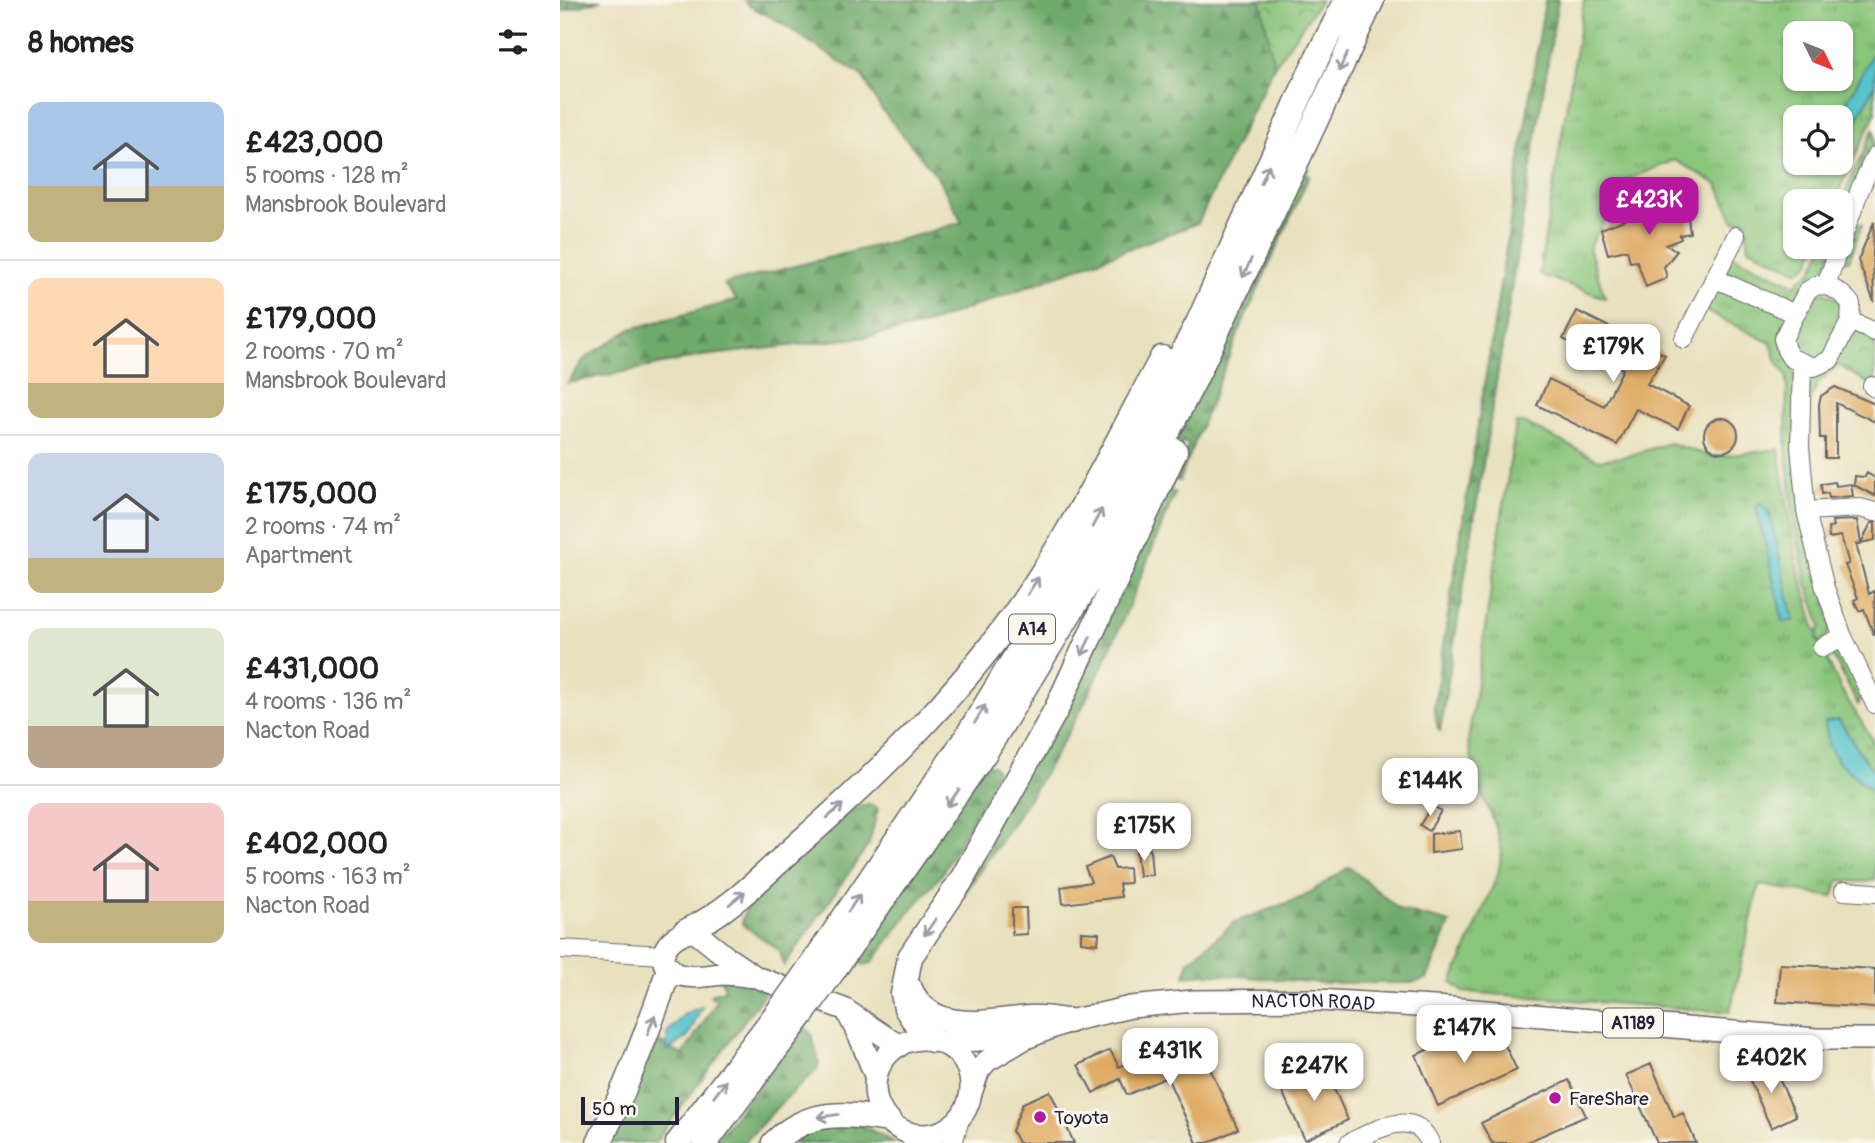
<!DOCTYPE html>
<meta charset="utf-8">
<style>
:root{--surface:#fff;--page:#f6f6f6;--text:#222;--muted:#767676;--line:#e0e0e0;--accent:#b5179e}
body{margin:0;font-family:Pangolin,sans-serif;background:var(--page);color:var(--text);height:100vh;display:flex;flex-direction:column;font-size:26px;white-space:nowrap}
*{box-sizing:border-box;margin:0}
p{font-size:23px;color:var(--muted)}
.icon{flex:none;width:38px;height:38px;fill:none;stroke:currentColor;stroke-width:2;stroke-linecap:round;stroke-linejoin:round}
.map{position:relative;flex:1;overflow:hidden}
.panel{display:flex;flex-direction:column;background:var(--surface);width:560px}
.panel>*{flex:none}
.needle{width:46px;rotate:133deg}
.buttons{position:absolute;left:1223px;top:21px;display:grid;gap:14px}
.buttons a{display:grid;place-items:center;width:70px;height:70px;border-radius:14px;background:var(--surface);box-shadow:0 2px 5px #0004;font-size:35px}
.scale{position:absolute;left:21px;bottom:18px;width:98px;box-sizing:border-box;padding-left:7px;border:4px solid #22223b;border-top:0;font-size:19px;line-height:24px;white-space:nowrap;color:#22223b;-webkit-text-stroke:5px #fbf7ec;paint-order:stroke}
.price{position:absolute;translate:-50% -60px;padding:0 16px;border-radius:14px;background:#fff;color:#222;font-size:23px;line-height:46px;filter:drop-shadow(0 2px 4px #0008)}
.price::after{content:'';position:absolute;left:50%;top:42px;width:21px;height:16px;margin-left:-10px;background:inherit;clip-path:polygon(0 0,100% 0,50% 100%)}
.price.active{background:var(--accent);color:#fff}
ul{padding:0;list-style:none}
li{display:flex;align-items:center;gap:21px;height:175px;padding:0 28px}
li+li{border-top:2px solid var(--line)}
li span{display:grid;place-items:center;flex:none;width:196px;height:140px;border-radius:14px;color:#555}
li>.icon{margin-inline-start:auto}
span .icon{width:84px;height:84px;fill:#fffc;stroke-width:1}
li b{font-size:30px}
h2{display:flex;justify-content:space-between;align-items:center;height:84px;padding:0 28px;font-size:30px}
main{display:flex;flex:1;min-height:0}
.map>svg:first-child{display:block}
</style>
<main>
<section class="panel">
<h2>8 homes<svg class="icon" aria-label="filters" viewBox="0 0 24 24"><path d="M4 7h16M4 17h16"/><circle cx="9" cy="7" r="2"/><circle cx="15" cy="17" r="2"/></svg></h2>
<ul>
<li><span style="background:linear-gradient(#a9c7e8 60%,#c2b280 0)"><svg class="icon" aria-label="home" viewBox="0 0 24 24"><path d="M3 11l9-7 9 7M6 9v11h12V9"/></svg></span><div><b>£423,000</b><p>5 rooms · 128 m²</p><p>Mansbrook Boulevard</p></div></li>
<li><span style="background:linear-gradient(#ffd9b3 75%,#c2b280 0)"><svg class="icon" aria-label="home" viewBox="0 0 24 24"><path d="M3 11l9-7 9 7M6 9v11h12V9"/></svg></span><div><b>£179,000</b><p>2 rooms · 70 m²</p><p>Mansbrook Boulevard</p></div></li>
<li><span style="background:linear-gradient(#c9d6e8 75%,#c2b280 0)"><svg class="icon" aria-label="home" viewBox="0 0 24 24"><path d="M3 11l9-7 9 7M6 9v11h12V9"/></svg></span><div><b>£175,000</b><p>2 rooms · 74 m²</p><p>Apartment</p></div></li>
<li><span style="background:linear-gradient(#dfe7d0 70%,#b9a48a 0)"><svg class="icon" aria-label="home" viewBox="0 0 24 24"><path d="M3 11l9-7 9 7M6 9v11h12V9"/></svg></span><div><b>£431,000</b><p>4 rooms · 136 m²</p><p>Nacton Road</p></div></li>
<li><span style="background:linear-gradient(#f6c9c9 70%,#c2b280 0)"><svg class="icon" aria-label="home" viewBox="0 0 24 24"><path d="M3 11l9-7 9 7M6 9v11h12V9"/></svg></span><div><b>£402,000</b><p>5 rooms · 163 m²</p><p>Nacton Road</p></div></li>
</ul>
</section>
<div class="map">
<svg width="1315" height="1143" viewBox="0 0 1315 1143">
<defs>
<pattern id="grass-tufts" width="24" height="20" patternUnits="userSpaceOnUse" patternTransform="scale(1.75)"><rect width="24" height="20" fill="#89c57a"/><path d="M3 7l-1-3M5 7V3M7 7l1-3M15 17l-1-3M17 17v-4M19 17l1-3" fill="none" stroke="#70a065"/></pattern>
<pattern id="forest-firs" width="22" height="20" patternUnits="userSpaceOnUse" patternTransform="scale(1.75)"><rect width="22" height="20" fill="#6eaa6a"/><path d="M5 1l3.5 6h-7zM16 11l3.5 6h-7z" fill="#5a8a58"/></pattern>
<pattern id="park-crowns" width="20" height="18" patternUnits="userSpaceOnUse" patternTransform="scale(1.75)"><rect width="20" height="18" fill="#89c57a"/><path d="M2 6a3 3 0 1 1 6 0M12 15a3 3 0 1 1 6 0" fill="none" stroke="#70a065"/></pattern>
</defs>
<rect width="100%" height="100%" fill="#fbf7ec"/>
<filter id="ink" filterUnits="userSpaceOnUse"><feTurbulence type="fractalNoise" baseFrequency=".0143" numOctaves="2"/><feDisplacementMap in="SourceGraphic" scale="14" xChannelSelector="R" yChannelSelector="G"/><feConvolveMatrix kernelMatrix="1 2 1 2 8 2 1 2 1" color-interpolation-filters="sRGB"/></filter>
<filter id="wash" filterUnits="userSpaceOnUse"><feTurbulence type="fractalNoise" baseFrequency=".00686" numOctaves="4" result="noise"/><feDisplacementMap in="SourceGraphic" scale="28" xChannelSelector="R" yChannelSelector="G"/><feGaussianBlur stdDeviation="1.57" result="paint"/><feColorMatrix in="noise" values="0 0 0 0 0 0 0 0 0 0 0 0 0 0 0 0 0 1.4 0 .05"/><feComposite in="paint" operator="in"/></filter>
<g filter="url(#wash)">
<rect width="100%" height="100%" fill="#e8e1be"/>
<path fill="url(#grass-tufts)" stroke="#56745a" stroke-width="2" fill-rule="evenodd" d="M 1024,0 L 1315,0 L 1315,114 L 1274,201 L 1236,201 L 1236,247 L 1256,247 L 1249,264 L 1238,271 L 1189,248 L 1186,225 L 1173,220 L 1158,185 L 1115,160 L 1068,179 L 1029,248 L 1045,298 L 979,274 ZM 1236,33 L 1281,33 L 1281,79 L 1236,79 ZM 1236,117 L 1281,117 L 1281,163 L 1236,163 Z
M 1314,128 L 1315,144 L 1302,160 L 1299,178 L 1281,227 L 1281,201 Z
M 1297,224 L 1302,224 L 1289,261 L 1284,261 Z
M 1263,247 L 1274,247 L 1263,276 L 1223,340 L 1234,372 L 1271,628 L 1266,638 L 1260,642 L 1256,637 L 1281,689 L 1315,744 L 1315,880 L 1304,882 L 1279,880 L 1273,897 L 1199,885 L 1170,1012 L 904,992 L 892,983 L 938,874 L 942,852 L 935,824 L 917,782 L 908,742 L 956,423 L 967,424 L 1038,460 L 1068,456 L 1109,443 L 1154,457 L 1219,449 L 1236,559 L 1257,635 L 1261,626 L 1245,578 L 1233,514 L 1226,447 L 1227,376 L 1216,360 L 1211,343 L 1139,308 L 1167,253 L 1236,285 L 1241,278 L 1251,273 Z
M 1263,292 C 1268,294 1275,297 1279,300 C 1291,311 1268,353 1257,360 L 1235,354 L 1230,339 L 1255,293 Z
M 1284,335 L 1278,365 L 1258,383 L 1250,400 L 1245,400 L 1250,381 Z
M 1273,651 C 1288,654 1307,691 1298,705 L 1275,660 L 1272,657 L 1267,659 L 1265,654 Z"/>
<path fill="url(#forest-firs)" stroke="#486652" stroke-width="2" d="M 0,0 L 41,0 L 0,12 Z
M 184,0 L 701,0 L 714,66 L 638,223 L 364,325 L 307,337 L 142,356 L 8,383 L 24,359 L 71,329 L 177,300 L 164,284 L 354,236 L 402,222 L 377,176 L 322,110 C 314,99 311,87 302,76 L 213,18 L 191,7 Z
M 985,0 L 998,0 L 880,731 L 878,729 L 874,708 L 882,653 Z
M 740,164 L 749,167 L 746,175 L 749,176 L 683,322 L 619,481 L 615,480 L 628,445 L 622,441 L 610,491 L 615,493 C 589,556 565,619 536,680 C 496,761 446,835 394,908 L 615,446 L 703,242 Z
M 420,765 L 433,765 L 437,771 L 435,778 L 382,874 L 348,914 L 312,963 C 301,966 297,964 289,956 Z
M 311,804 L 318,809 L 309,844 L 224,966 L 219,950 L 182,924 C 182,916 185,911 190,904 C 205,884 279,815 300,806 C 304,805 308,804 311,804 Z
M 789,867 L 840,910 L 890,923 L 867,979 L 851,983 L 762,983 L 652,974 L 625,976 L 629,961 L 675,922 L 743,897 Z
M 160,979 L 212,983 L 95,1143 L 42,1143 L 95,1040 L 123,1055 L 157,1001 L 150,996 L 155,992 L 161,992 L 165,987 Z
M 245,1027 L 252,1035 L 259,1062 L 257,1070 L 222,1102 L 184,1143 L 153,1143 Z
M 241,1125 L 301,1125 L 336,1143 L 234,1143 L 239,1139 Z"/>
<path fill="url(#park-crowns)" stroke="#56745a" stroke-width="2" d="M 701,0 L 761,0 L 714,66 Z
M 1290,321 L 1315,333 L 1315,388 L 1270,360 Z"/>
<path fill="#56c4cb" stroke="#3c7383" stroke-width="2" d="M 1315,49 L 1315,85 L 1281,151 L 1281,117 L 1279,117 Z
M 1201,503 L 1209,512 L 1234,621 L 1223,621 L 1196,506 Z
M 1279,720 L 1302,756 L 1315,772 L 1315,794 L 1279,762 L 1269,746 L 1265,722 Z
M 142,1007 L 128,1036 L 107,1051 L 107,1033 L 126,1013 Z"/>
<g id="blocks">
<path fill="#dfab64" d="M 1099,199 L 1127,210 L 1130,233 L 1120,235 L 1121,239 L 1106,245 L 1117,251 L 1104,267 L 1107,278 L 1086,287 L 1077,261 L 1070,262 L 1067,250 L 1048,254 L 1041,229 L 1077,215 L 1074,208 Z
M 1314,222 L 1313,254 L 1314,302 L 1298,260 Z
M 1017,311 L 1105,355 L 1087,384 L 1129,406 L 1118,429 L 1076,409 L 1057,445 L 977,405 L 989,379 L 1044,406 L 1063,369 L 1003,339 Z
M 1275,387 L 1315,404 L 1315,422 L 1276,403 L 1276,458 L 1265,458 L 1265,438 L 1260,438 L 1259,404 L 1261,396 Z
M1144 435a17 17 0 1 1 34 0a17 17 0 1 1-34 0Z
M 1307,473 L 1315,478 L 1315,496 L 1294,485 L 1295,476 L 1305,477 Z
M 1275,482 L 1276,486 L 1291,484 L 1293,496 L 1269,498 L 1268,493 L 1262,494 L 1261,484 Z
M 1297,520 L 1301,543 L 1311,523 L 1315,523 L 1315,540 L 1296,544 L 1309,594 L 1315,591 L 1314,635 L 1304,609 L 1299,611 L 1294,600 L 1298,598 L 1285,565 L 1289,564 L 1281,536 L 1269,538 L 1268,528 L 1273,527 L 1272,521 Z
M 872,805 L 881,811 L 869,831 L 860,825 Z
M 900,831 L 902,849 L 871,853 L 871,834 Z
M 590,849 L 592,875 L 579,876 L 576,851 Z
M 550,857 L 555,869 L 569,868 L 570,883 L 559,884 L 561,897 L 503,904 L 501,887 L 531,882 L 525,867 Z
M 452,908 L 466,908 L 467,934 L 452,935 Z
M 521,932 L 539,933 L 538,944 L 521,942 Z
M 1220,964 L 1315,969 L 1315,1008 L 1217,1002 Z
M 908,1031 L 913,1040 L 925,1034 L 929,1041 L 940,1035 L 957,1070 L 878,1106 L 856,1055 Z
M 601,1047 L 610,1066 L 642,1051 L 678,1129 L 648,1143 L 637,1143 L 607,1077 L 567,1095 L 560,1079 L 533,1093 L 518,1065 L 550,1050 L 559,1067 Z
M 1212,1063 L 1236,1116 L 1211,1128 L 1187,1074 Z
M 1091,1064 L 1114,1117 L 1123,1113 L 1136,1143 L 1097,1143 L 1066,1075 Z
M 764,1066 L 788,1120 L 745,1140 L 719,1085 Z
M 1009,1080 L 1026,1116 L 965,1143 L 932,1143 L 921,1123 Z
M 490,1091 L 514,1143 L 458,1143 L 452,1131 L 463,1103 Z"/>
</g>
</g>
<g filter="url(#ink)">
<use href="#blocks" fill-opacity="0" stroke="#676569" stroke-width="2"/>
<g fill="none" stroke-linecap="round" stroke-linejoin="round">
<g stroke="#676569" stroke-width="20">
<path id="minor" d="M 1154,278 L 1235,314
M 1257,285 C 1272,286 1282,292 1291,304 L 1290,321 L 1270,360 L 1254,367 L 1231,358 L 1226,350 L 1223,339 L 1247,291 Z
M 1266,285 L 1300,189 L 1315,156
M 1290,321 L 1315,332
M 1124,339 L 1176,236
M 1242,363 L 1240,447 L 1246,511 L 1265,588 L 1283,637 L 1315,704
M 1312,386 L 1315,388
M 1246,511 L 1300,508 L 1315,512
M 1262,647 L 1283,637
M 1284,891 L 1315,893
M 0,949 L 103,955
M 345,1132 L 355,1143
M 393,1143 L 400,1119
M 789,1143 C 814,1131 854,1106 870,1143"/>
</g>
<g stroke="#676569" stroke-width="24">
<g id="major">
<path d="M 196,977 C 185,976 174,974 163,974 C 149,975 134,979 120,975 C 89,967 105,933 134,931 L 169,959 L 196,977 L 284,1009 L 339,1046"/>
<path d="M 289,1016 L 301,1040 L 316,1078"/>
<circle cx="363" cy="1087" r="48"/>
<path d="M 379,1042 L 461,1038"/>
<path id="s1" d="M 411,1093 L 419,1070 L 427,1061 L 466,1038 L 509,1021 L 571,1007 L 633,1001 L 758,1000 L 890,1008 L 1256,1039 L 1315,1039"/>
</g>
</g>
<g stroke="#676569" stroke-width="27">
<path id="highway" d="M 125,932 C 171,911 207,871 245,838 C 321,771 392,701 451,619 C 510,538 555,446 602,358
M 256,959 L 406,738 L 522,547 L 639,321 L 757,58 L 787,0
M 273,971 L 424,754 L 536,570 L 635,379 L 812,0
M 350,989 C 371,1037 430,1021 470,1018 C 483,1017 496,1020 509,1021
M 372,1040 L 353,1019 L 346,1008 L 343,994 L 350,957 L 401,881 L 497,708 L 615,451
M 39,1143 C 67,1086 89,1029 109,969
M 118,1143 L 224,1004
M 145,1143 L 244,1012
M 214,1143 C 248,1109 285,1113 328,1120"/>
</g>
<use href="#minor" stroke="#fff" stroke-width="18"/>
<use href="#major" stroke="#fff" stroke-width="21"/>
<use href="#highway" stroke="#fff" stroke-width="24"/>
<g stroke="#676569" stroke-width="27" stroke-linecap="butt">
<path id="highway-bridge" d="M 224,1004 L 256,959
M 244,1012 L 273,971"/>
</g>
<use href="#highway-bridge" stroke="#fff" stroke-width="24"/>
</g>
<defs><path id="oneway-shaft" d="M-6 0H5M1.5-3L5.5 0L1.5 3" fill="none" stroke-width="1.6" stroke-linecap="round" stroke-linejoin="round" transform="scale(1.75)"/></defs>
<g stroke="#9c9ca7">
<use href="#oneway-shaft" transform="translate(783 62) rotate(115)"/>
<use href="#oneway-shaft" transform="translate(705 174) rotate(-66)"/>
<use href="#oneway-shaft" transform="translate(687 268) rotate(115)"/>
<use href="#oneway-shaft" transform="translate(537 518) rotate(-62)"/>
<use href="#oneway-shaft" transform="translate(473 586) rotate(-57)"/>
<use href="#oneway-shaft" transform="translate(526 646) rotate(115)"/>
<use href="#oneway-shaft" transform="translate(420 714) rotate(-59)"/>
<use href="#oneway-shaft" transform="translate(393 798) rotate(125)"/>
<use href="#oneway-shaft" transform="translate(275 811) rotate(-41)"/>
<use href="#oneway-shaft" transform="translate(177 898) rotate(-40)"/>
<use href="#oneway-shaft" transform="translate(294 903) rotate(-56)"/>
<use href="#oneway-shaft" transform="translate(370 927) rotate(124)"/>
<use href="#oneway-shaft" transform="translate(91 1025) rotate(-69)"/>
<use href="#oneway-shaft" transform="translate(160 1089) rotate(-53)"/>
<use href="#oneway-shaft" transform="translate(268 1116) rotate(171)"/>
</g>
</g>
<g fill="#b5179e" stroke="#fbf7ec" stroke-width="2.5">
<circle cx="995" cy="1098" r="7"/>
<circle cx="480" cy="1117" r="7"/>
</g>
<g text-anchor="middle" stroke-width="6" stroke-linejoin="round" paint-order="stroke">
<g fill="#fbf7ec" stroke="#636270" stroke-width="2">
<rect x="449" y="614.5" width="46" height="29" rx="5"/>
<rect x="1043" y="1008.5" width="60" height="29" rx="5"/>
</g>
<g font-size="18" font-weight="bold" fill="#22223b">
<text x="472" y="635">A14</text>
<text x="1073" y="1029">A1189</text>
</g>
<g font-size="19" fill="#22223b" stroke="#fbf7ec">
<text dy="7" stroke="none"><textPath href="#s1" startOffset="374">NACTON ROAD</textPath></text>
</g>
<g font-size="19" fill="#22223b" stroke="#fbf7ec" text-anchor="start">
<text x="1009" y="1105">FareShare</text>
<text x="494" y="1124">Toyota</text>
</g>
</g>
</svg>
<div class="buttons">
<a><svg class="needle" viewBox="-14 -14 28 28"><path d="M0-13l5 13h-10z" fill="#e53935"/><path d="M0 13l5-13h-10z" fill="#767676"/></svg></a>
<a><svg class="icon" aria-label="locate" viewBox="0 0 24 24"><circle cx="12" cy="12" r="6"/><path d="M12 2v4M12 18v4M2 12h4M18 12h4"/></svg></a>
<a><svg class="icon" aria-label="layers" viewBox="0 0 24 24"><path d="M12 4l9 5-9 5-9-5zM3 14l9 5 9-5"/></svg></a>
</div>
<div class="scale">50 m</div>
<b class="price active" style="left:1089px;top:237px">£423K</b>
<b class="price" style="left:1053px;top:384px">£179K</b>
<b class="price" style="left:870px;top:818px">£144K</b>
<b class="price" style="left:584px;top:863px">£175K</b>
<b class="price" style="left:904px;top:1065px">£147K</b>
<b class="price" style="left:610px;top:1088px">£431K</b>
<b class="price" style="left:1211px;top:1095px">£402K</b>
<b class="price" style="left:754px;top:1103px">£247K</b>
</div>
</main>
